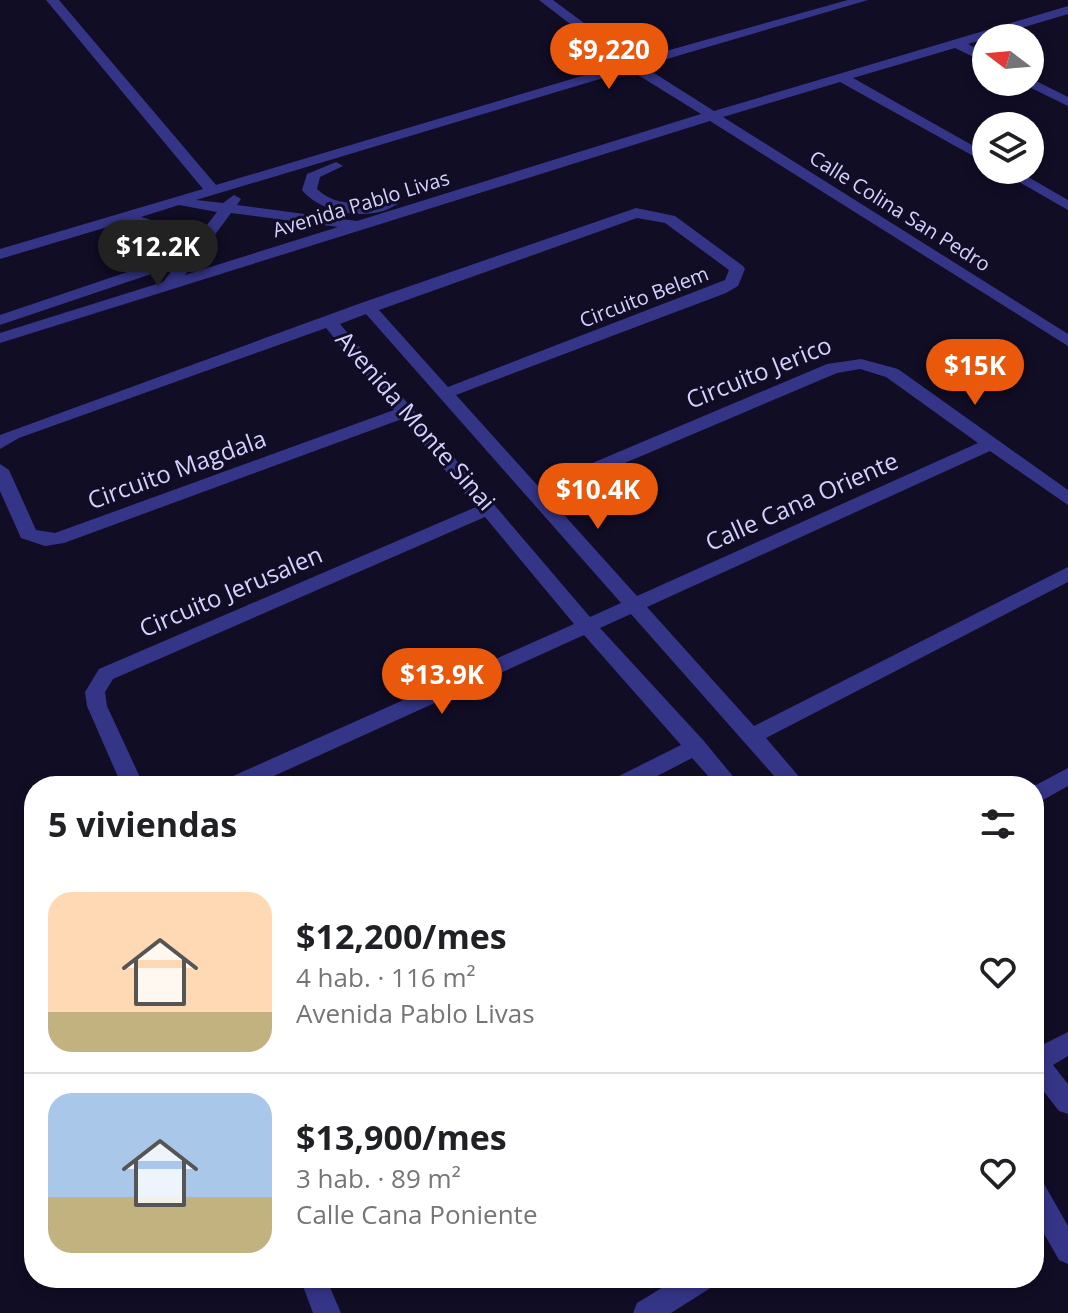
<!DOCTYPE html>
<html lang="es">
<meta charset="utf-8">
<style>
:root{--surface:#fff;--page:#f6f6f6;--text:#202124;--muted:#757577;--line:#e0e0e0;--accent:#ea580c}
body{margin:0;font-family:"Open Sans",sans-serif;background:var(--page);color:var(--text);height:100vh;display:flex;flex-direction:column;font-size:30px;white-space:nowrap}
*{box-sizing:border-box;margin:0}
p{font-size:26px;color:var(--muted)}
.icon{flex:none;width:44px;height:44px;fill:none;stroke:currentColor;stroke-width:2;stroke-linecap:round;stroke-linejoin:round}
.map{position:relative;flex:1;overflow:hidden}
.panel{position:absolute;left:24px;top:776px;width:1020px;height:512px;display:flex;flex-direction:column;background:var(--surface);border-radius:32px;box-shadow:0 4px 12px #0003}
.panel>*{flex:none}
.needle{width:52px;rotate:286deg}
.tools{position:absolute;left:972px;top:24px;display:grid;gap:16px}
.tools a{display:grid;place-items:center;width:72px;height:72px;border-radius:50%;background:var(--surface);box-shadow:0 4px 12px #0003;font-size:40px}
.price{position:absolute;translate:-50% -68px;padding:0 18px;border-radius:28px;background:var(--accent);color:#fff;font-size:26px;line-height:52px;filter:drop-shadow(0 2px 4px #0008)}
.price::after{content:'';position:absolute;left:50%;top:48px;width:24px;height:18px;margin-left:-12px;background:inherit;clip-path:polygon(0 0,100% 0,50% 100%)}
.price.on{background:#222;color:#fff}
ul{padding:0;list-style:none}
li{display:flex;align-items:center;gap:24px;height:200px;padding:0 24px}
li+li{border-top:2px solid var(--line)}
li span{display:grid;place-items:center;flex:none;width:224px;height:160px;border-radius:24px;color:#555}
li>.icon{margin-inline-start:auto}
span .icon{width:96px;height:96px;fill:#fffc;stroke-width:1}
li b{font-size:34px}
h2{display:flex;justify-content:space-between;align-items:center;height:96px;padding:0 24px;font-size:34px}
.map>svg:first-child{display:block}
</style>
<div class="map">
<svg width="1068" height="1313" viewBox="0 0 1068 1313">
<rect width="100%" height="100%" fill="#100d25"/>
<g fill="none" stroke-linecap="round" stroke-linejoin="round">
<path fill="#353588" fill-rule="evenodd" d="M 46,0 L 59,0 L 216,185 L 622,64 L 539,0 L 553,0 L 634,60 L 848,0 L 868,0 L 643,66 L 714,111 L 1068,6 L 1068,14 L 968,44 L 986,54 L 986,63 L 955,48 L 853,78 L 986,153 L 986,163 L 840,82 L 723,117 L 1068,334 L 1068,346 L 710,121 L 0,343 L 0,333 L 163,282 L 217,212 L 179,205 L 141,217 C 160,222 171,231 182,247 L 178,259 L 166,269 L 0,325 L 0,315 L 154,263 L 165,254 L 166,247 L 149,230 L 121,223 L 0,259 L 0,249 L 203,189 ZM 630,70 L 701,114 L 357,221 L 237,205 L 241,199 L 234,195 L 223,203 L 196,200 ZM 231,213 L 338,227 L 185,275 Z
M 1030,78 L 1068,97 L 1068,106 L 1025,85 L 1023,82 L 1030,82 Z
M 336,162 L 343,166 L 320,177 L 317,189 C 348,218 385,190 400,202 C 375,223 322,215 302,190 L 307,174 Z
M 998,170 L 1016,170 L 1068,200 L 1068,210 Z
M 636,208 L 675,216 L 743,266 L 745,269 L 738,286 L 726,293 L 456,395 L 538,486 L 827,364 L 861,359 L 898,369 L 1068,490 L 1068,505 L 990,451 L 647,607 L 754,726 L 1068,567 L 1068,582 L 766,738 L 807,786 L 783,786 L 631,614 L 600,628 L 703,740 L 741,786 L 717,786 L 692,758 L 638,786 L 608,786 L 611,780 L 681,745 L 584,635 L 252,786 L 221,786 L 224,780 L 574,624 L 485,517 L 113,679 L 105,692 L 107,706 L 144,786 L 122,786 L 87,706 L 85,692 L 99,669 L 476,507 L 402,419 L 64,543 L 45,546 L 21,538 L 0,491 L 0,464 L 9,470 L 36,530 L 55,533 L 394,410 L 326,328 L 19,438 L 0,449 L 0,435 L 361,303 ZM 637,218 L 665,223 L 729,270 L 725,280 L 448,387 L 379,310 ZM 366,314 L 621,603 L 590,617 L 340,324 ZM 860,369 L 886,377 L 978,443 L 637,596 L 547,496 L 837,373 Z
M 1068,768 L 1068,786 L 1034,805 L 1034,786 Z
M 1068,1032 L 1068,1056 L 1053,1065 L 1068,1084 L 1068,1114 L 1059,1111 L 1034,1079 L 1034,1049 Z
M 1034,1179 L 1043,1182 L 1068,1226 L 1068,1264 L 1059,1260 L 1034,1216 Z
M 300,1278 L 326,1278 L 341,1313 L 313,1313 Z
M 678,1278 L 715,1278 L 712,1287 L 671,1313 L 633,1313 L 637,1303 Z"/>
</g>
<g text-anchor="middle" stroke-width="6" stroke-linejoin="round" paint-order="stroke">
<g font-size="20" fill="#d5d1ff" stroke="#100d25">
<text transform="translate(361 204) rotate(-17)" y="7">Avenida Pablo Livas</text>
<text transform="translate(900 211) rotate(32)" y="7">Calle Colina San Pedro</text>
<text transform="translate(644 297) rotate(-21)" y="7">Circuito Belem</text>
</g>
<g font-size="24" fill="#d5d1ff" stroke="#100d25">
<text transform="translate(759 373) rotate(-22)" y="8">Circuito Jerico</text>
<text transform="translate(415 421) rotate(49)" y="8">Avenida Monte Sinai</text>
<text transform="translate(177 470) rotate(-20)" y="8">Circuito Magdala</text>
<text transform="translate(802 502) rotate(-24)" y="8">Calle Cana Oriente</text>
<text transform="translate(231 592) rotate(-23)" y="8">Circuito Jerusalen</text>
</g>
</g>
</svg>
<div class="tools">
<a><svg class="needle" viewBox="-14 -14 28 28"><path d="M0-13l5 13h-10z" fill="#e53935"/><path d="M0 13l5-13h-10z" fill="#757577"/></svg></a>
<a><svg class="icon" aria-label="layers" viewBox="0 0 24 24"><path d="M12 4l9 5-9 5-9-5zM3 14l9 5 9-5"/></svg></a>
</div>
<b class="price" style="left:609px;top:91px">$9,220</b>
<b class="price on" style="left:158px;top:288px">$12.2K</b>
<b class="price" style="left:975px;top:407px">$15K</b>
<b class="price" style="left:598px;top:531px">$10.4K</b>
<b class="price" style="left:442px;top:716px">$13.9K</b>
<section class="panel">
<h2>5 viviendas<svg class="icon" aria-label="filters" viewBox="0 0 24 24"><path d="M4 7h16M4 17h16"/><circle cx="9" cy="7" r="2"/><circle cx="15" cy="17" r="2"/></svg></h2>
<ul>
<li><span style="background:linear-gradient(#ffd9b3 75%,#c2b280 0)"><svg class="icon" aria-label="home" viewBox="0 0 24 24"><path d="M3 11l9-7 9 7M6 9v11h12V9"/></svg></span><div><b>$12,200/mes</b><p>4 hab. · 116 m²</p><p>Avenida Pablo Livas</p></div><svg class="icon" aria-label="heart" viewBox="0 0 24 24"><path d="M12 20l-8-8c-3-5 5-10 8-4 3-6 11-1 8 4z"/></svg></li>
<li><span style="background:linear-gradient(#a9c7e8 65%,#c2b280 0)"><svg class="icon" aria-label="home" viewBox="0 0 24 24"><path d="M3 11l9-7 9 7M6 9v11h12V9"/></svg></span><div><b>$13,900/mes</b><p>3 hab. · 89 m²</p><p>Calle Cana Poniente</p></div><svg class="icon" aria-label="heart" viewBox="0 0 24 24"><path d="M12 20l-8-8c-3-5 5-10 8-4 3-6 11-1 8 4z"/></svg></li>
</ul>
</section>
</div>
